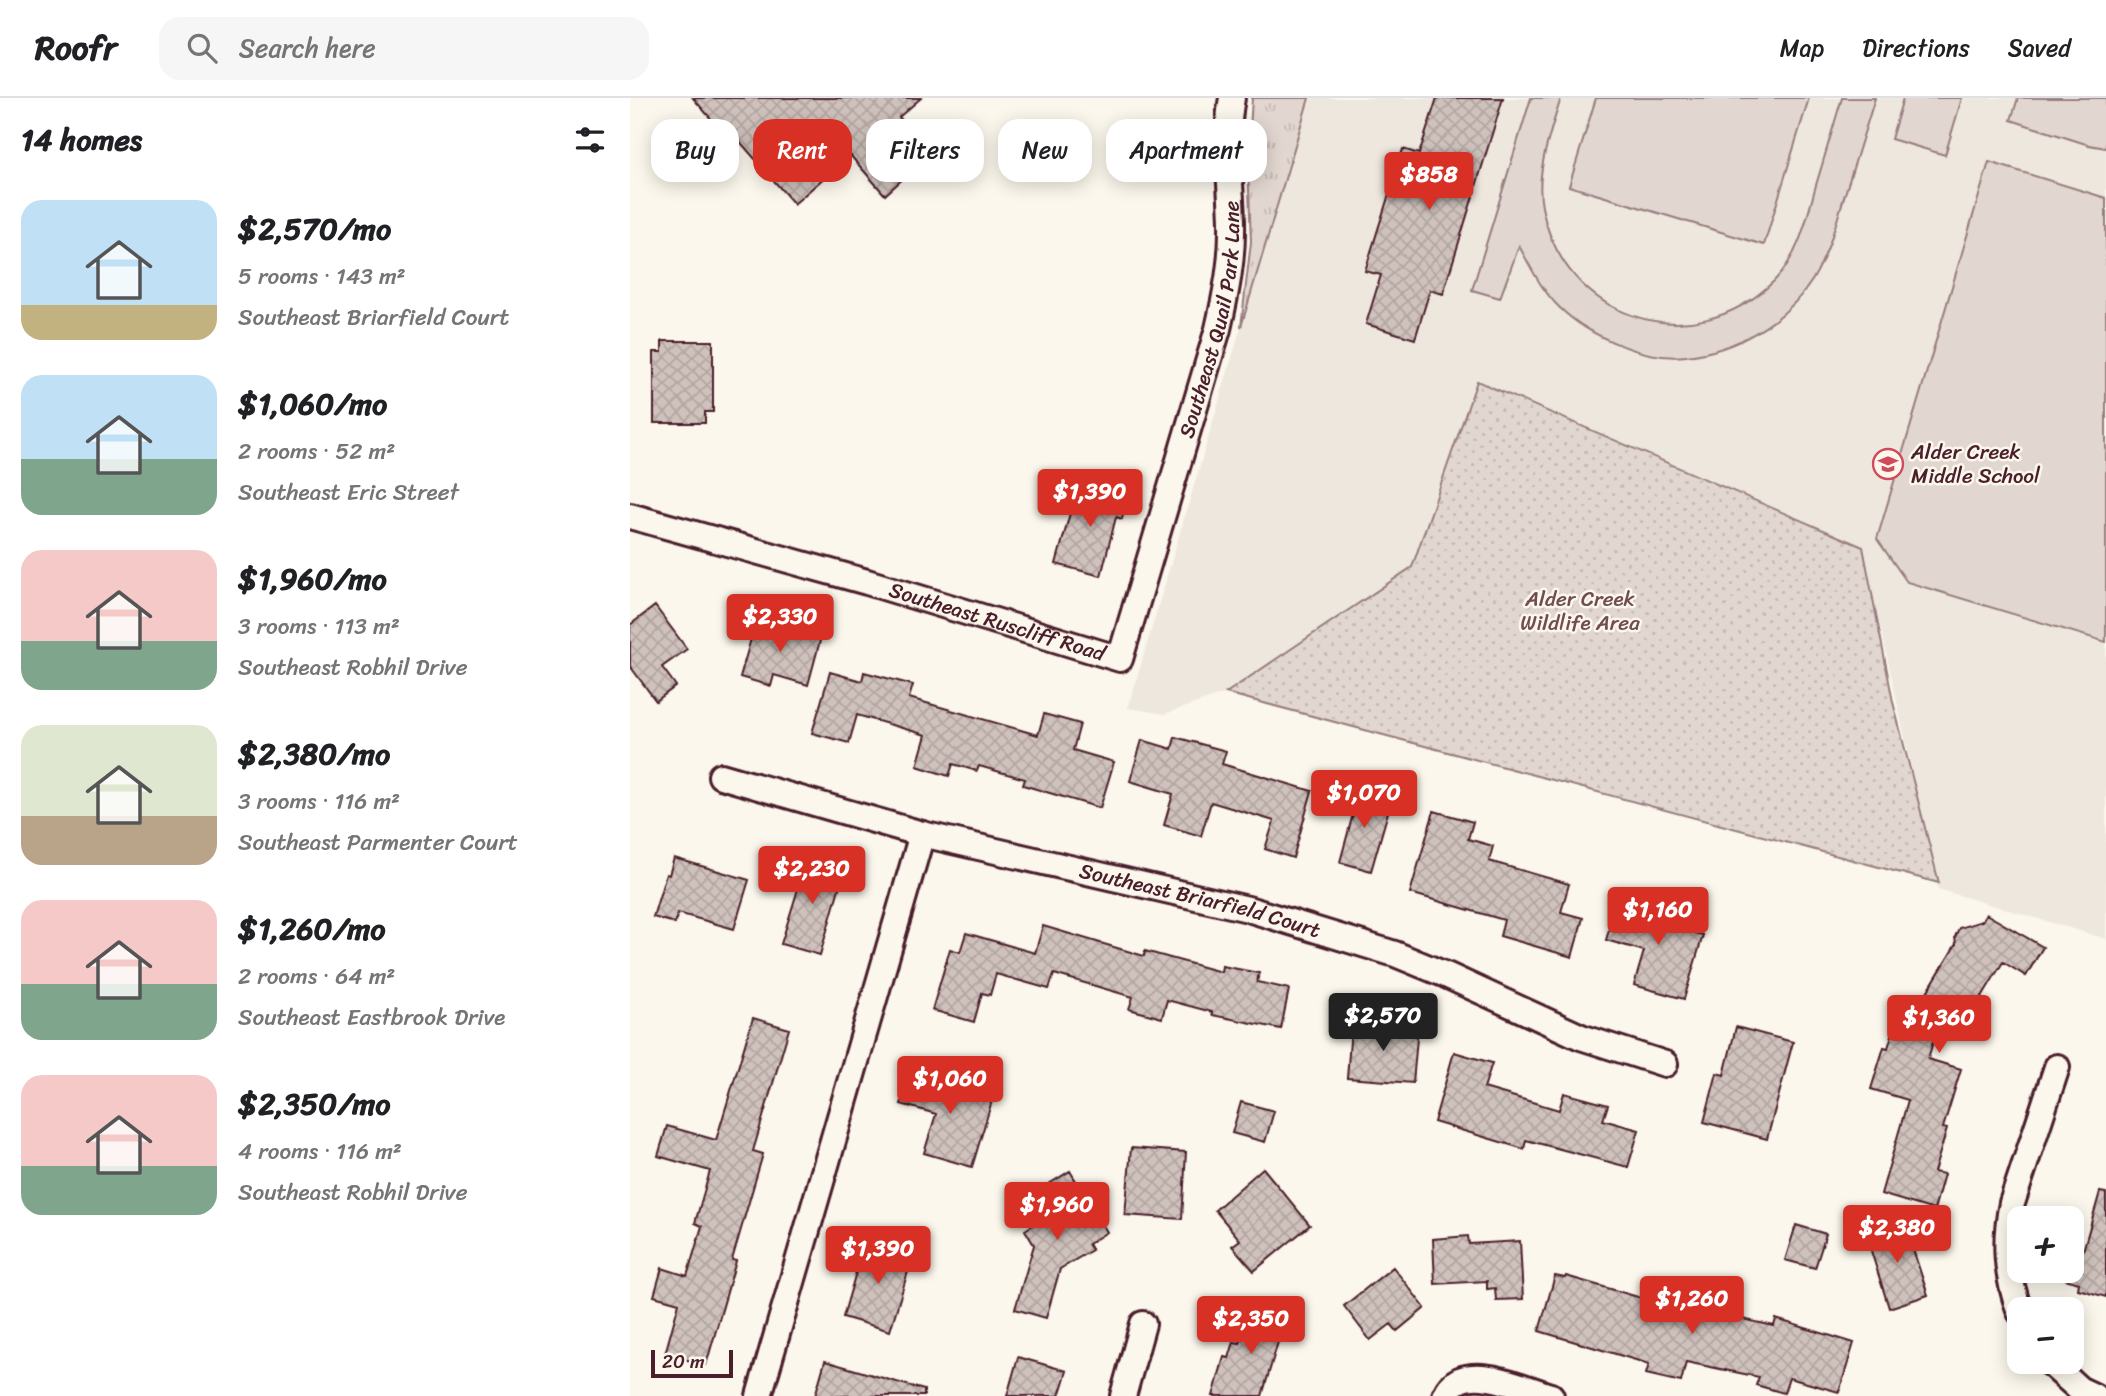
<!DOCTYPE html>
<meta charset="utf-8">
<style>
:root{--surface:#fff;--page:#f6f6f6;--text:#202124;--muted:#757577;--line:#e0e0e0;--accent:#d93025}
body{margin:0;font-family:Sriracha,sans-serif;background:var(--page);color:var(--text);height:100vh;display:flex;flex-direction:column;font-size:26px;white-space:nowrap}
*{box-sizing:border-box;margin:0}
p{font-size:23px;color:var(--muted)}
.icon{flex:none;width:38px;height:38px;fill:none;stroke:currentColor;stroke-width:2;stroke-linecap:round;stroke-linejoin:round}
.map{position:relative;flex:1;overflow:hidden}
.panel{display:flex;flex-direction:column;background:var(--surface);width:630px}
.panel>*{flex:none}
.top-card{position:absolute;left:21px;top:21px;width:665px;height:63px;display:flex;gap:14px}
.fabs{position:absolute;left:1377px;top:1108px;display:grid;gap:14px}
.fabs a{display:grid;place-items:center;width:77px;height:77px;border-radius:14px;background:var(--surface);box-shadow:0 4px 18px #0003;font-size:35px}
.scale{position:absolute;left:21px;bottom:18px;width:82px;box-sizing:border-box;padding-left:7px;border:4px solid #4a1f2b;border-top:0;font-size:19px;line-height:24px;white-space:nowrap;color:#4a1f2b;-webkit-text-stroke:5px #fbf7ec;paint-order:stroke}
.price{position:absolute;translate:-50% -60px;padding:0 16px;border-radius:7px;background:var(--accent);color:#fff;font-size:23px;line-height:46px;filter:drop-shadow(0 2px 4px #0008)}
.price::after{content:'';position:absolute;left:50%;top:42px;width:21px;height:16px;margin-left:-10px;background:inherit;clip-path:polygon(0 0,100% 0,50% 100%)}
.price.on{background:#222;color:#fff}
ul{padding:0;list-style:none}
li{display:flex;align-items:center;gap:21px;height:175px;padding:0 21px}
li span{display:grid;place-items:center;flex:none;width:196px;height:140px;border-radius:21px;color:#555}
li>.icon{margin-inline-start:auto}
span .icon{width:84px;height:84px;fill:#fffc;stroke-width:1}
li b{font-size:30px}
h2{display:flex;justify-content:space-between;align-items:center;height:84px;padding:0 21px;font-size:30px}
.chip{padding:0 24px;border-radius:21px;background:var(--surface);box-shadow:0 4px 18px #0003;font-size:24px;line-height:63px}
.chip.on{background:var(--accent);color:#fff}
header{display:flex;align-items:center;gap:42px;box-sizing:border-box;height:98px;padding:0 35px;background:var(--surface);border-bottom:2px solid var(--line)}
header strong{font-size:33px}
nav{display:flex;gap:38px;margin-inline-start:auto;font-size:24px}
.search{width:490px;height:63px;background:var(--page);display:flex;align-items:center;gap:18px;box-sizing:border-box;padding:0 24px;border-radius:21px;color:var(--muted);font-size:26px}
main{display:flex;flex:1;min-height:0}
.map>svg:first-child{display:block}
</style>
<header>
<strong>Roofr</strong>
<div class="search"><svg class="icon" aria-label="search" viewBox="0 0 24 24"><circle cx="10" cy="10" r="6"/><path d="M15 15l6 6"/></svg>Search here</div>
<nav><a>Map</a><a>Directions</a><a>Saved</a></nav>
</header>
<main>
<section class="panel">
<h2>14 homes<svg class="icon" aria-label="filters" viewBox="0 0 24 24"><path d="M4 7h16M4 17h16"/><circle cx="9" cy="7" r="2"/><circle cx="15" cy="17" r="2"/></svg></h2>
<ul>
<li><span style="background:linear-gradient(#bfe0f5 75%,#c2b280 0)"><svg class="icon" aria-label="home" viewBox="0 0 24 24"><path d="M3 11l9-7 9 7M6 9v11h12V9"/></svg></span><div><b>$2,570/mo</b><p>5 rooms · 143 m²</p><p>Southeast Briarfield Court</p></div></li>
<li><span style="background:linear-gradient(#bfe0f5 60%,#7fa58c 0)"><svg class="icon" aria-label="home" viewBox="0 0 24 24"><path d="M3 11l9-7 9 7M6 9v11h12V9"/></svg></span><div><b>$1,060/mo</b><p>2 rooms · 52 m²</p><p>Southeast Eric Street</p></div></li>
<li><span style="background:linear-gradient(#f6c9c9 65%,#7fa58c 0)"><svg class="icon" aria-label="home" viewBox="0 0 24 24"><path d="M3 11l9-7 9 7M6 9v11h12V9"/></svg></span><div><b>$1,960/mo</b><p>3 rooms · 113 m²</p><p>Southeast Robhil Drive</p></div></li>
<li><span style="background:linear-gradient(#dfe7d0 65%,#b9a48a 0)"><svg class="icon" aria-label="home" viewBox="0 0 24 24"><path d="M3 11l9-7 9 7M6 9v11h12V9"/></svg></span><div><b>$2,380/mo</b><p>3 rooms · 116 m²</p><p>Southeast Parmenter Court</p></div></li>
<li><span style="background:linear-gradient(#f6c9c9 60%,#7fa58c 0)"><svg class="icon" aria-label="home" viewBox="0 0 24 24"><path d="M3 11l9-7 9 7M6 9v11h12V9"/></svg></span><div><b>$1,260/mo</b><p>2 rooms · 64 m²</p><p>Southeast Eastbrook Drive</p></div></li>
<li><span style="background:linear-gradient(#f6c9c9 65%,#7fa58c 0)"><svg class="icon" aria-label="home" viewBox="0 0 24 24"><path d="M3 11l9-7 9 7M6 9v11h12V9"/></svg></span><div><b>$2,350/mo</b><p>4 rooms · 116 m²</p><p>Southeast Robhil Drive</p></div></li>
</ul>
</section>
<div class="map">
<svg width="1476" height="1298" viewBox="0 0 1476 1298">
<defs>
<pattern id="grass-tufts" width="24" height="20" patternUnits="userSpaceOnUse" patternTransform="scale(1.75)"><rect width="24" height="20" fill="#e2d7d0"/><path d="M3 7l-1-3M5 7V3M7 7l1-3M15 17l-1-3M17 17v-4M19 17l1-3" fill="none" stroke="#c3b8b3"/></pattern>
<pattern id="park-dots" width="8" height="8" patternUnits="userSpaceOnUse" patternTransform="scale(1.75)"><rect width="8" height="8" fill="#e2d7d0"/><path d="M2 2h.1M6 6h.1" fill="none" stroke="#c3b8b3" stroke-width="1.8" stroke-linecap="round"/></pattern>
<pattern id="building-cross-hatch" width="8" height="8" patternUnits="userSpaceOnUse" patternTransform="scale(1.75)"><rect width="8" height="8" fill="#cfc2bc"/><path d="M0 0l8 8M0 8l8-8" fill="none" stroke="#b3a6a2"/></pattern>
</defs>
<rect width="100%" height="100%" fill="#fbf7ec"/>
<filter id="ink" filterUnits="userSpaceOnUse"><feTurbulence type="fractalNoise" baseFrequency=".0143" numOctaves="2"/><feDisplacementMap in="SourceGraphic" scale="14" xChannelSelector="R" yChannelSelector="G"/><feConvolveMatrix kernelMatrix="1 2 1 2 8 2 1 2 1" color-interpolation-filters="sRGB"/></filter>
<g filter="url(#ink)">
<path fill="#eee7de" d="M 679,0 L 1476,0 L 1476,841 L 1308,791 L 1233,449 L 848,284 L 782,469 L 596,595 L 535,616 L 498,610 Z"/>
<path fill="url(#grass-tufts)" stroke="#967b7e" stroke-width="2" d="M 622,0 L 679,0 L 611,229 L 621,144 L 618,65 Z"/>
<path fill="url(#park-dots)" stroke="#967b7e" stroke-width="2" d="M 847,283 L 1233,449 L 1263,604 L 1309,785 L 596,595 L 782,469 Z"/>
<path fill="#e2d7d0" stroke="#967b7e" stroke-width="2" d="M 901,0 L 931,0 C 921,33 905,74 912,109 C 933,221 1062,264 1144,183 C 1169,158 1177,120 1186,87 C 1195,58 1203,29 1212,0 L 1245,0 C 1235,32 1225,64 1215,96 C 1206,125 1199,154 1183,181 C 1157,223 1105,253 1056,258 C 1015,263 959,238 930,210 C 911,192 902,171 889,148 L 870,200 L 842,192 Z
M 966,0 L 1179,0 L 1134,147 L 939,88 Z
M 1273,0 L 1332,0 L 1315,57 L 1261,41 Z
M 1388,0 L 1476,0 L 1476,50 L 1459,47 L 1381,22 Z
M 1359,64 L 1476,100 L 1476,544 L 1277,484 L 1247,441 Z"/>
<path fill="url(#building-cross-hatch)" stroke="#4a1f2b" stroke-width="2" d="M 63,0 L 291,0 L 269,19 L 298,52 L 272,74 L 276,78 L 255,97 L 220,57 L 164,106 L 106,39 L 101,44 Z
M 807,0 L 873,0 L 813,196 L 800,192 L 785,241 L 736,226 L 751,177 L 735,173 L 773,51 L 789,56 Z
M 32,243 L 83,243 L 83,314 L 75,314 L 75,325 L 24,325 L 24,254 L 32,254 Z
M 448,386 L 498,400 L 492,421 L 486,419 L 471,478 L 426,466 Z
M 25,508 L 57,551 L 32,569 L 46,588 L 26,603 L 0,568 L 0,527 Z
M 127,520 L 191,539 L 178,587 L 144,577 L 141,588 L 110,579 Z
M 200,574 L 232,583 L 234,574 L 283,587 L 279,600 L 408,637 L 414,616 L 450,626 L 443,652 L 484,664 L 470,710 L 393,687 L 395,681 L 349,668 L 347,673 L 323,666 L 319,678 L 287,668 L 296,637 L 227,617 L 219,645 L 182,635 Z
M 545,639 L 596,653 L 592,666 L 682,693 L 663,760 L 635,751 L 644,723 L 581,704 L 571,738 L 534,727 L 543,696 L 500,683 L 512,642 L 542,651 Z
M 722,693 L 761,704 L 741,773 L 710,764 L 723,716 L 715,714 Z
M 804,713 L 843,724 L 838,741 L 863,748 L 859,763 L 939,786 L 931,814 L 953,820 L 942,859 L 870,838 L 874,822 L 780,795 Z
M 44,760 L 119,782 L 104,831 L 48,815 L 45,825 L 23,819 L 36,776 L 39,777 Z
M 171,760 L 214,773 L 190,857 L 151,846 L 168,791 L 163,790 Z
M 987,803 L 1067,826 L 1065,835 L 1073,837 L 1054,901 L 1004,887 L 1014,853 L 976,842 Z
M 1356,816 L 1413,849 L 1396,878 L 1373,864 L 1342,915 L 1316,899 L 1298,961 L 1331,971 L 1313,1030 L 1317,1031 L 1304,1074 L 1314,1076 L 1304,1112 L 1251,1096 L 1278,1002 L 1241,991 L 1254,949 L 1258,950 L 1270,910 L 1285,914 L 1326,846 L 1325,839 L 1329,830 L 1352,823 Z
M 413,828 L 514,858 L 515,853 L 591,874 L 592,868 L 629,875 L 627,884 L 659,891 L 651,931 L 582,917 L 582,914 L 537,902 L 532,920 L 499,911 L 503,899 L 424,876 L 419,891 L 366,876 L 360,897 L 352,895 L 344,924 L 302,912 L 320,851 L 330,854 L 336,835 L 405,855 Z
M 123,920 L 159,931 L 123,1053 L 133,1056 L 102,1162 L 106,1163 L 76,1267 L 35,1256 L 49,1205 L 24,1198 L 32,1170 L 57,1178 L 72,1128 L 65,1125 L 80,1073 L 28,1058 L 37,1028 L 86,1042 Z
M 739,925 L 788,929 L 783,985 L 717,980 L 721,930 L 739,932 Z
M 1106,929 L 1163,944 L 1137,1041 L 1074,1024 L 1087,975 L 1094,977 Z
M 824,954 L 862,965 L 854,990 L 929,1012 L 934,995 L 978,1007 L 973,1022 L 1009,1032 L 998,1069 L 896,1042 L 894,1051 L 804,1024 Z
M 282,972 L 364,996 L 342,1069 L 294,1055 L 306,1016 L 271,1006 Z
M 611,1004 L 644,1013 L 635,1044 L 602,1035 Z
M 501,1050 L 556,1054 L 552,1121 L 495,1117 Z
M 633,1070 L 680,1127 L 624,1173 L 602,1148 L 610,1142 L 585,1112 Z
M 440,1073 L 477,1134 L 458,1146 L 462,1152 L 430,1171 L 416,1220 L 385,1211 L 404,1147 L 395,1132 L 414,1120 L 406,1108 L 426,1096 L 419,1086 Z
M 1470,1094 L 1476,1095 L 1476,1199 L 1448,1191 L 1449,1185 L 1435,1181 L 1438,1172 L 1442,1172 L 1444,1151 L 1453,1153 Z
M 1274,1124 L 1298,1197 L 1259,1210 L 1236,1137 Z
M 1166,1127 L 1196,1136 L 1185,1170 L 1155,1162 Z
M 838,1138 L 839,1146 L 890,1143 L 893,1201 L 866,1202 L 865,1190 L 857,1191 L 857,1183 L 805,1186 L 803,1141 Z
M 235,1143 L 283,1157 L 260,1233 L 213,1219 Z
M 763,1169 L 795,1210 L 767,1233 L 761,1226 L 740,1242 L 714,1208 Z
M 925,1178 L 935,1180 L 936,1178 L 1032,1206 L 1038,1180 L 1071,1188 L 1067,1211 L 1144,1228 L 1146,1221 L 1224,1245 L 1209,1294 L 1159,1280 L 1154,1295 L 1126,1287 L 1129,1279 L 1056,1264 L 1051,1284 L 1016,1276 L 1019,1266 L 909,1233 Z
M 622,1207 L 656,1217 L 632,1298 L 583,1298 L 594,1259 L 599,1260 L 604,1244 L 610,1245 Z
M 388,1259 L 437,1273 L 429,1298 L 377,1298 Z
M 195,1263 L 294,1292 L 294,1298 L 185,1298 Z"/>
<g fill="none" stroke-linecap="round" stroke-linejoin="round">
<g stroke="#4a1f2b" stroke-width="30">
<g id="minor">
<path id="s1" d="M 0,418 L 237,484 L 490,561 L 588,231 C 596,196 603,161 602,124 C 601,83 594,41 602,0"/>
<path id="s2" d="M 91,678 L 292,736 L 618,811 L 765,856 L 816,877 L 951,939 L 1035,966"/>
<path d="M 1390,1214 C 1376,1177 1374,1143 1382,1105 L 1427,969"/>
<path d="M 1419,1264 L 1449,1291 L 1464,1298"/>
<path d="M 129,1298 L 292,736"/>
<path d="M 493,1298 L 513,1226"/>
<path d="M 815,1298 C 831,1259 892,1290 921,1298"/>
</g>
</g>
<use href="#minor" stroke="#fbf7ec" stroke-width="24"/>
</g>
</g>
<defs>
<g id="school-ring" transform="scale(1.575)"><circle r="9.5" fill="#fbf7ec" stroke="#d1495b" stroke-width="1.5"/><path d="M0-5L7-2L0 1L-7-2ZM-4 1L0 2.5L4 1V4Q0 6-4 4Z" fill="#d1495b"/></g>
</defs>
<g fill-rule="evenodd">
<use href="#school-ring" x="1258" y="366"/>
</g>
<g text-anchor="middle" stroke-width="5" stroke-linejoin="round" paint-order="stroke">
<g font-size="21" fill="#4a1f2b" stroke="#fbf7ec">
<text dy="7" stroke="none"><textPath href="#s1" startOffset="863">Southeast Quail Park Lane</textPath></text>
<text dy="7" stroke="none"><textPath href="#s1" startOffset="382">Southeast Ruscliff Road</textPath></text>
<text dy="7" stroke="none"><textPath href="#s2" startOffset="495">Southeast Briarfield Court</textPath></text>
</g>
<g font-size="21" fill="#4a1f2b" stroke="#fbf7ec" text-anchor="start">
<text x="1281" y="361">Alder Creek<tspan x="1281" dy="24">Middle School</tspan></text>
</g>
<g font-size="21" fill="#704d54" stroke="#fbf7ec">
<text x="950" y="508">Alder Creek<tspan x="950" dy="24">Wildlife Area</tspan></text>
</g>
</g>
</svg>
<div class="fabs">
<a>+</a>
<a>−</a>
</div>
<div class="scale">20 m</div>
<b class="price" style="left:799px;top:114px">$858</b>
<b class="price" style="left:460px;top:431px">$1,390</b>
<b class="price" style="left:150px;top:556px">$2,330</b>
<b class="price" style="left:734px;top:732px">$1,070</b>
<b class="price" style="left:182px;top:808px">$2,230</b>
<b class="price" style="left:1028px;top:849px">$1,160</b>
<b class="price on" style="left:753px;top:955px">$2,570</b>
<b class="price" style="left:1309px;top:957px">$1,360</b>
<b class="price" style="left:320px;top:1018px">$1,060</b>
<b class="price" style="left:427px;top:1144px">$1,960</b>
<b class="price" style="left:1267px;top:1167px">$2,380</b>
<b class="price" style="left:248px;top:1188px">$1,390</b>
<b class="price" style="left:1062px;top:1238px">$1,260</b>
<b class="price" style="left:621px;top:1258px">$2,350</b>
<div class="top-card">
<a class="chip">Buy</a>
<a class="chip on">Rent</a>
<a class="chip">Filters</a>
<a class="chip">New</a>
<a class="chip">Apartment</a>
</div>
</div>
</main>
